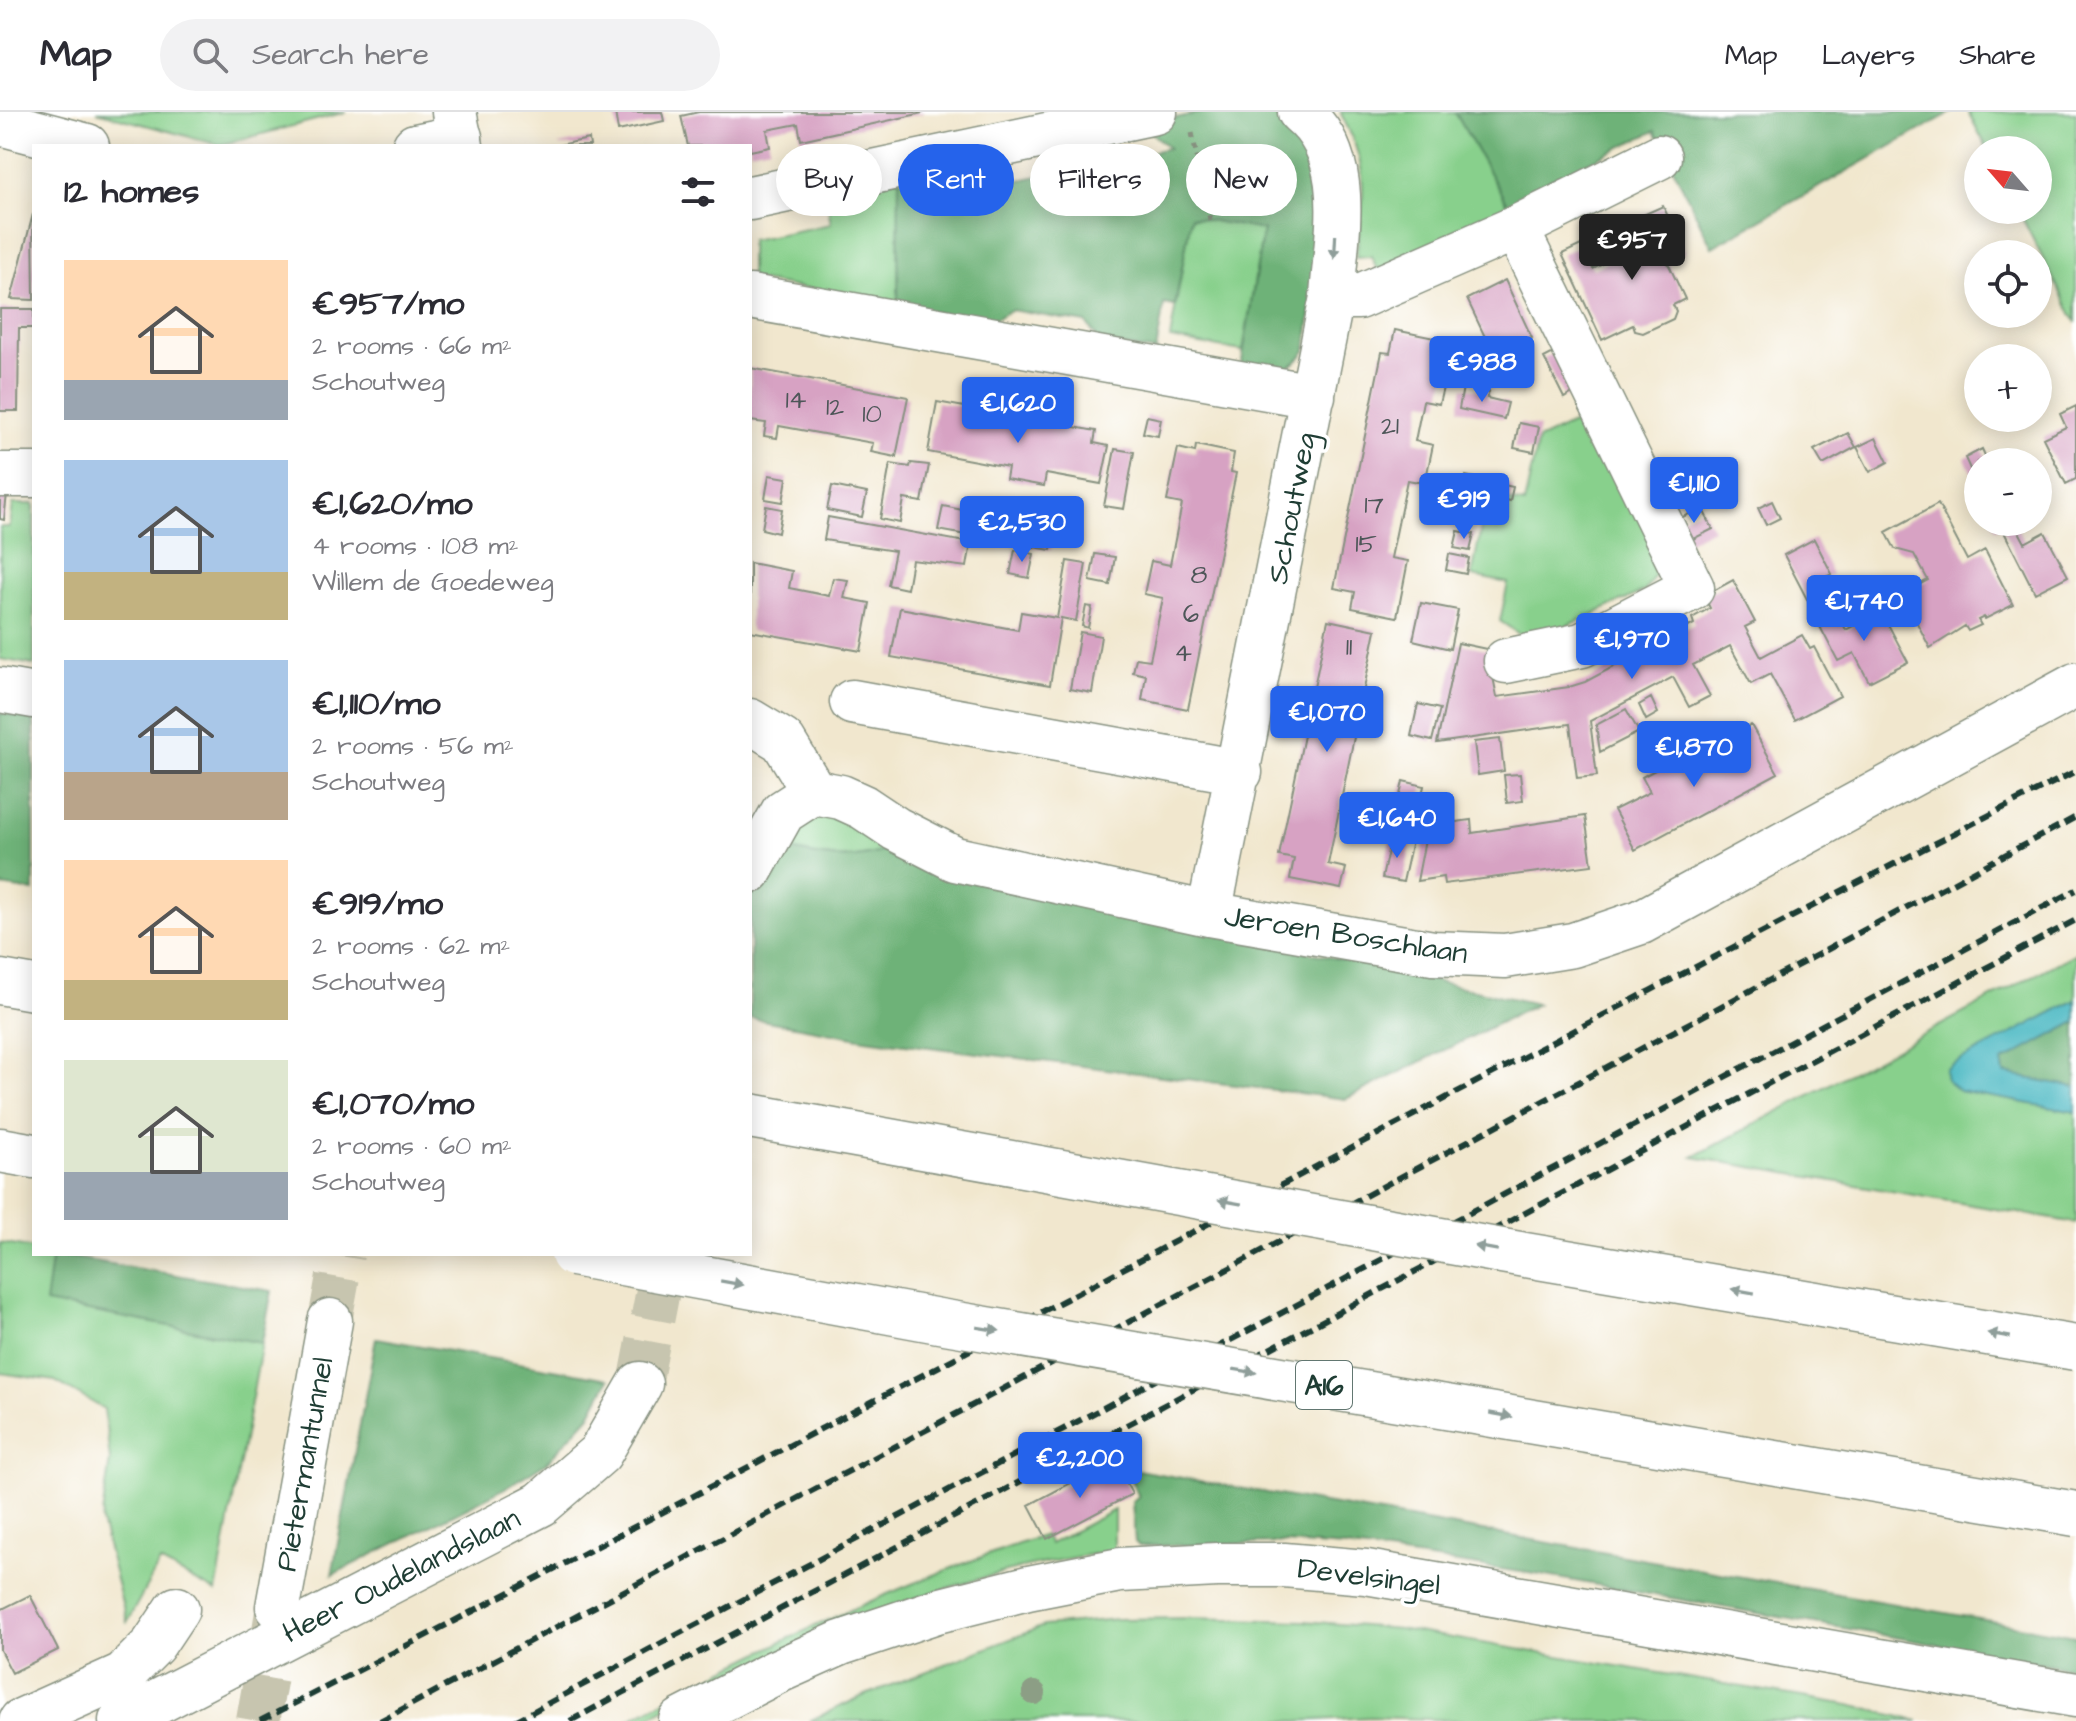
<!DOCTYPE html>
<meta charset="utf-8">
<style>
:root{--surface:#fff;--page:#f2f2f3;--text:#2b2b33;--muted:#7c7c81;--line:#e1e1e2;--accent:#2563eb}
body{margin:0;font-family:"Architects Daughter",sans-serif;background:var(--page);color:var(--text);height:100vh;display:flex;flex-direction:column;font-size:30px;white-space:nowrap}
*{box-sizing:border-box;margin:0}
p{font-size:26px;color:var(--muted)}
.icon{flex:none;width:44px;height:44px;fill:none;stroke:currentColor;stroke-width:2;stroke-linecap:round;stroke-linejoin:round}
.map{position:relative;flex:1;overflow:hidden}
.details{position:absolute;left:32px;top:32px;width:720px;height:1112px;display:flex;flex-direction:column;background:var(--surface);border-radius:0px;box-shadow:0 4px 20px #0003}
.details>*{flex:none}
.guide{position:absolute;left:776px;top:32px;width:760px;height:72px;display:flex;gap:16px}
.needle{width:52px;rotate:298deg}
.fabs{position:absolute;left:1964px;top:24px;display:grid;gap:16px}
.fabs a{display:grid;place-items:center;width:88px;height:88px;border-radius:50%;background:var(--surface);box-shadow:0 4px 20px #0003;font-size:40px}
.price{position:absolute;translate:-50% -68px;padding:0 18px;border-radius:8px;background:var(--accent);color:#fff;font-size:26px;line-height:52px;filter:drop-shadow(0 2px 4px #0008)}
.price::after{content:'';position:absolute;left:50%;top:48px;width:24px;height:18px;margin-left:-12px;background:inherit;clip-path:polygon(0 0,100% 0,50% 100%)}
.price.selected{background:#222;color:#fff}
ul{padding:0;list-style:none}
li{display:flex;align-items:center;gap:24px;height:200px;padding:0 32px}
li span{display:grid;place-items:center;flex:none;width:224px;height:160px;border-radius:0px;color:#555}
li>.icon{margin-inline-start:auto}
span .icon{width:96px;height:96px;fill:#fffc;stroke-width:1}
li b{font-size:34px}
h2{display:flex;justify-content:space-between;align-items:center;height:96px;padding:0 32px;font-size:34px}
.tag{padding:0 28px;border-radius:36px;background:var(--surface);box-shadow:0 4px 20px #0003;font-size:28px;line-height:72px}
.tag.selected{background:var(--accent);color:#fff}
header{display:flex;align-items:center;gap:48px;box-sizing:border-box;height:112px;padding:0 40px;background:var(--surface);border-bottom:2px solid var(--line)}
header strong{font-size:38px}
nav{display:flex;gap:44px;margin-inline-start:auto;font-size:28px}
.search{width:560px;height:72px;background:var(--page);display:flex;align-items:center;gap:20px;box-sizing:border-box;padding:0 28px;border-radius:44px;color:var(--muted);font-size:30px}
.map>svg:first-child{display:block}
</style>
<header>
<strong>Map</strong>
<div class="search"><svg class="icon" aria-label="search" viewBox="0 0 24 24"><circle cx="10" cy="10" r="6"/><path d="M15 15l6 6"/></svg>Search here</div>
<nav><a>Map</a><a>Layers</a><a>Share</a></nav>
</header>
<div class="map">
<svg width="2076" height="1609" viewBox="0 0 2076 1609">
<rect width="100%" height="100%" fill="#fff"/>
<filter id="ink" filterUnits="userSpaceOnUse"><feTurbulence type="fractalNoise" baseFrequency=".0125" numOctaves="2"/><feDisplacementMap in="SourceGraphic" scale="16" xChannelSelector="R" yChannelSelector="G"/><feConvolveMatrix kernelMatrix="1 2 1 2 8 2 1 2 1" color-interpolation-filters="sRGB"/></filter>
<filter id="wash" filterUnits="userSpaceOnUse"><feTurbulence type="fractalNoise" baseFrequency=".006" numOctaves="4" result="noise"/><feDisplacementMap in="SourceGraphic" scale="32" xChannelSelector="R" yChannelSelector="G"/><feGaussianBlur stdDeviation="1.8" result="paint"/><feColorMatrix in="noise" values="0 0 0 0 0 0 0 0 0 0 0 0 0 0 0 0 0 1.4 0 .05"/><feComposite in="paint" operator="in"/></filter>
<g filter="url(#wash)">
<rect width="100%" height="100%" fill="#f1e7ce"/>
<path fill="#88d08c" stroke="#548660" stroke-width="2" d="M 97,0 L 346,0 L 220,33 Z
M 1340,0 L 1455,0 L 1511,99 L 1379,162 L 1371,144 L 1356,145 C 1364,83 1371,57 1340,0 Z
M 1968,0 L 2076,0 L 2076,211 L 2018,98 L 2038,98 L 2038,38 L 1988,38 Z
M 899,66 L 898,193 L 750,167 L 750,128 L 831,112 L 826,82 Z
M 1191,105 L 1263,117 L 1243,239 L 1170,227 Z
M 1596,301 L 1663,450 L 1645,479 L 1531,530 L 1500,509 L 1508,471 L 1472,464 L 1487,384 L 1524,392 L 1538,328 Z
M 13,392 L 34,392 L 34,553 L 0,547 L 0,415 L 10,415 Z
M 821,693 L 893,736 C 847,753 822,744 775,735 Z
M 2076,841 L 2076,888 L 1945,958 L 1959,979 L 2076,1000 L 2076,1111 L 1693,1045 Z
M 0,1131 L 34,1137 L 34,1142 L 52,1142 L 46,1191 L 262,1231 L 216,1480 L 160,1450 L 127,1510 L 101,1410 L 110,1348 L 104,1297 L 55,1269 L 0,1261 Z
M 1114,1398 L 1114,1439 C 935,1464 800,1527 641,1609 L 626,1609 C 765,1535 895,1472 1045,1423 L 1050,1432 Z
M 1191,1506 L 1304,1509 L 1399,1517 L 1849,1593 L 1919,1609 L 1479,1609 L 1372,1605 L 1297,1609 L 809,1609 L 863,1584 L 1044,1514 L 1117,1507 Z"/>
<path fill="#6eb278" stroke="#467856" stroke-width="2" d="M 1204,0 L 1277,0 L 1299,13 L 1327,70 L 1306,239 C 1283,266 1274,263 1241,255 L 1263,118 L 1191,105 L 1175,194 L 1164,192 L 1156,239 L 1101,231 L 1086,211 L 1011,198 L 988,211 L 898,193 L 899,66 L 931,87 L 1169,36 L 1147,17 L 1147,12 Z
M 1455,0 L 1952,0 L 1712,135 L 1655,19 L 1531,77 L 1524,93 L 1511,99 Z
M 0,601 L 34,607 L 34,779 L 0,774 Z
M 775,735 C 822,744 847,753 893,736 L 1259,829 L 1537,892 L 1346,987 L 865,927 L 750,906 L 750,786 Z
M 2076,910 L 2076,975 L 2004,962 L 2002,950 Z
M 52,1142 L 272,1179 L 262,1231 L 45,1191 Z
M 376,1226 L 609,1267 L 590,1303 L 547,1350 L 500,1379 L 332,1463 Z
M 1126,1356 L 2076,1524 L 2076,1557 L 1535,1462 L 1345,1435 L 1285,1431 L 1139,1434 L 1135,1430 L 1132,1390 L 1139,1385 Z"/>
<path fill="#49b8c2" stroke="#347a7b" stroke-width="2" d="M 2076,888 L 2076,910 L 2002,950 L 2004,962 L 2076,975 L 2076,1000 L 1959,979 L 1947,969 L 1945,958 L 1951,953 Z"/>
<g id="blocks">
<path fill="#d7a2c3" d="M 615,0 L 662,0 L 664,9 L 618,19 Z
M 699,0 L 923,0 L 923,1 L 801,28 L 798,12 L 767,18 L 770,35 L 750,39 L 750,34 L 688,34 L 681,4 Z
M 589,27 L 590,34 L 559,34 L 559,33 Z
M 1663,94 L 1685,140 L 1667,149 L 1685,187 L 1673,193 L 1676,199 L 1673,207 L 1643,221 L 1635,219 L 1633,213 L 1602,228 L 1562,142 L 1581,133 L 1593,157 L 1623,142 L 1655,127 L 1643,103 Z
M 33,102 L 34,188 L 11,187 Z
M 1505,168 L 1532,226 L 1494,244 L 1467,187 Z
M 0,197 L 34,197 L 34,216 L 19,216 L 18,299 L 0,299 Z
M 1395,218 L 1454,230 L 1439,292 L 1423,289 L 1415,329 L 1433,333 L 1425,371 L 1407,368 L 1391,446 L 1408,449 L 1397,505 L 1352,496 L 1355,480 L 1334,476 L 1382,240 L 1390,241 Z
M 1561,237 L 1581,276 L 1564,286 L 1544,246 Z
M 750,256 L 908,285 L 896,345 L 871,340 L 873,331 L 779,314 L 777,326 L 764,324 L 766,311 L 750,309 Z
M 1463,275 L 1489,280 L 1487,286 L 1508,291 L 1504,307 L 1459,297 Z
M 937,290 L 1096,319 L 1094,331 L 1109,334 L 1101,372 L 1046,362 L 1044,374 L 1006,367 L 1008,355 L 928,340 Z
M 2076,294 L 2076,367 L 2066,372 L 2043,326 L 2066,315 L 2060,302 Z
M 1147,304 L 1161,307 L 1158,324 L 1143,321 Z
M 1519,311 L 1539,315 L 1534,340 L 1514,336 Z
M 1848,321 L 1856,335 L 1823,353 L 1814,338 Z
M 1876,326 L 1888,350 L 1870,360 L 1857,335 Z
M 1196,333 L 1234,341 L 1231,360 L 1236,361 L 1188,597 L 1142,588 L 1146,563 L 1133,560 L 1136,546 L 1150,548 L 1163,486 L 1144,482 L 1151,449 L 1170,453 L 1182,392 L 1167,389 L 1178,336 L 1195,340 Z
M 1115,337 L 1134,340 L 1124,397 L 1104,394 Z
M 1982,337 L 1988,350 L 1978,350 L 1978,364 L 1974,366 L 1965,346 Z
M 911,351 L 929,353 L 922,390 L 904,387 L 900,411 L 880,407 L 890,352 L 910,355 Z
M 769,363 L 787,366 L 783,390 L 765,387 Z
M 1466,364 L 1485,368 L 1478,399 L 1459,395 Z
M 1490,370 L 1513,375 L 1510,389 L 1487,384 Z
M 832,374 L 867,381 L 862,405 L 827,398 Z
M 0,382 L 7,382 L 4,408 L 0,407 Z
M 1772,389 L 1780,406 L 1766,413 L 1758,396 Z
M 1938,392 L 1967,448 L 1985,438 L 2013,493 L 1985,507 L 1984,505 L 1978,508 L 1981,513 L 1968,519 L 1965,514 L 1930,536 L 1902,482 L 1928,468 L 1914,442 L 1895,437 L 1886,420 Z
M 766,394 L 782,397 L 778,421 L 762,417 Z
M 943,394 L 977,401 L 972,424 L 938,418 Z
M 1702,396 L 1713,417 L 1687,430 L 1676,408 Z
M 828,405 L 971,431 L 967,455 L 912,448 L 907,477 L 888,473 L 895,439 L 824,428 Z
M 998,407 L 1014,410 L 1010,431 L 994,428 Z
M 1020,408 L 1055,414 L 1051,438 L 1016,432 Z
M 1992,410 L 2014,410 L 2025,431 L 2045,420 L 2068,464 L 2035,481 L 2001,414 L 1996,417 Z
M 1458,419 L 1474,422 L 1470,439 L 1454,436 Z
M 1814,427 L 1832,462 L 1823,466 L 1833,483 L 1811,495 L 1784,443 Z
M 1015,438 L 1034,442 L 1029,466 L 1010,462 Z
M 1095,442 L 1115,445 L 1110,473 L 1090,469 Z
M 1449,442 L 1469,446 L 1466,462 L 1446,458 Z
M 1067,449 L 1086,452 L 1076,509 L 1061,506 L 1050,573 L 891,545 L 900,496 L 1018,518 L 1021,500 L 1057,506 Z
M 750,451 L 792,459 L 789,476 L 829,484 L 833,466 L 848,468 L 844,486 L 870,491 L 861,539 L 750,519 Z
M 1733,468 L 1755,510 L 1745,515 L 1761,545 L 1802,523 L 1810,537 L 1814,535 L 1840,584 L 1795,608 L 1770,562 L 1751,572 L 1730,534 L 1693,553 L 1710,584 L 1689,595 L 1673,565 L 1590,609 L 1597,664 L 1577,666 L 1570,612 L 1437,631 L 1458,531 L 1496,539 L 1492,560 L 1497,585 L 1569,575 L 1585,570 L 1694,512 L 1692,506 L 1710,496 L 1704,484 Z
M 1421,491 L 1458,498 L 1450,537 L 1413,528 Z
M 1086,494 L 1092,495 L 1088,516 L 1082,514 Z
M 1835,497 L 1846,518 L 1881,499 L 1908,550 L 1869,570 L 1854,541 L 1838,549 L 1816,507 Z
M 1328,508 L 1376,518 L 1328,752 L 1346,756 L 1341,777 L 1290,767 L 1294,747 L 1279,744 Z
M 1080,520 L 1101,524 L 1092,581 L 1070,577 Z
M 1651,586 L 1658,601 L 1646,608 L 1639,593 Z
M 1418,592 L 1440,597 L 1432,629 L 1411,624 Z
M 1626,597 L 1639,620 L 1600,640 L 1596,613 Z
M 1751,613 L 1778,661 L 1635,738 L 1614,698 L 1650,680 L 1642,665 L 1677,646 L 1687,660 L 1742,630 L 1737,621 Z
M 1500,627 L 1504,659 L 1478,663 L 1474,630 Z
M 1520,662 L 1523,689 L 1507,691 L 1504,663 Z
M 1403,669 L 1424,674 L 1418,701 L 1397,697 Z
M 1585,704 L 1592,753 L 1444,772 L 1443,765 L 1417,769 L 1425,728 L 1444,725 L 1442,712 L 1471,708 L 1472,721 Z
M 1391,725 L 1412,729 L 1403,770 L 1382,766 Z
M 1114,1348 L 1132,1382 L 1047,1427 L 1029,1393 Z
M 30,1483 L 58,1538 L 12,1561 L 0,1538 L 0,1498 Z"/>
</g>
</g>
<g filter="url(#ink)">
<use href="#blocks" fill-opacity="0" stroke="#889281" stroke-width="2"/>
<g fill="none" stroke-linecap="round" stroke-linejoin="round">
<path stroke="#c7c5af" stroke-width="44" stroke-dasharray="44 22" stroke-linecap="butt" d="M 640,1272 L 665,1142"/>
<path stroke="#c7c5af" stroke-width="44" stroke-dasharray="44 22" stroke-linecap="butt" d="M 330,1209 L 342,1142
M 258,1609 L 277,1501"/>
<g stroke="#889281" stroke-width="47">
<path id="minor" d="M 1300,0 C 1355,44 1336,123 1332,185
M 0,11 L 87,34
M 415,34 L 460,25
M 750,86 L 1155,0
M 1516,116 L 1659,45
M 750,185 L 1313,284
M 0,363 L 34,363
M 0,578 L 34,584
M 852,590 L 1240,660
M 750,609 L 783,629 L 814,680 L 841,685 L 863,695 L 896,717 L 955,747 L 1209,802 L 1433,841 L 1505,844 L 1573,833 L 1641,810 L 2076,573
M 750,759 L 783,700 L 814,680
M 1209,802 L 1332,185 L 1358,185 L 1516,116 L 1692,476 L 1582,533 L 1506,549
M 21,1609 L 123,1563 L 153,1533 L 177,1497
M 121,1609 L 541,1392 L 600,1341 L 640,1272"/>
</g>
<g stroke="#889281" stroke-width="47">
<path id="tertiary" d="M 681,1609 L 776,1560 L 841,1531 L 937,1499 L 1028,1476 L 1120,1458 L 1217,1453 L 1284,1453 L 1366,1460 L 2076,1583"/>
</g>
<g stroke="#889281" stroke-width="47">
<path id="secondary" d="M 454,0 L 461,34
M 278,1495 L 330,1209"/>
</g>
<g stroke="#889281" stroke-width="47">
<path id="motorway" d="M 0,870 L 34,876
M 0,1038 L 34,1044"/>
</g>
<path stroke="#889281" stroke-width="5" stroke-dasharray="6 6" stroke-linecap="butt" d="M 1192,21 L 1210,108"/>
<use href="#minor" stroke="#fff" stroke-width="44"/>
<use href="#tertiary" stroke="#fff" stroke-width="44"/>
<use href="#secondary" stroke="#fff" stroke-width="44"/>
<use href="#motorway" stroke="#fff" stroke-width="44"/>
<path stroke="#1f3d34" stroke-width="6" stroke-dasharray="12 6" stroke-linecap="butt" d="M 260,1609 C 868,1298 1467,968 2076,659
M 380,1609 L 2076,705
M 515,1609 L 2076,778
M 570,1609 L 2076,808"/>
<g stroke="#889281" stroke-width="47" stroke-linecap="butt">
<path id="motorway-bridge" d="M 750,1004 L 1496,1138 L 2076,1236
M 573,1142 L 939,1209 L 2076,1402"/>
</g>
<use href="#motorway-bridge" stroke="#fff" stroke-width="44"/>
</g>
<circle fill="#8c9e85" cx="1034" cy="1581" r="12"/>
<defs><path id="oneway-solid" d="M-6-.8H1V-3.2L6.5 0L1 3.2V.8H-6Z" transform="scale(2)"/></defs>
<g fill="#8f9e9a">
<use href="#oneway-solid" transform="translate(1335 135) rotate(93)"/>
<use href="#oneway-solid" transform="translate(1230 1090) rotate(-170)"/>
<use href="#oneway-solid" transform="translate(1486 1136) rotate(-170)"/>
<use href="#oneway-solid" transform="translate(732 1171) rotate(10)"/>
<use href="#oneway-solid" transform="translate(1743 1179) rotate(-170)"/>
<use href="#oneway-solid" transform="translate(988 1217) rotate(9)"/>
<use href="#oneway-solid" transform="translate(1999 1223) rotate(-170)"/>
<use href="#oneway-solid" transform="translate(1245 1259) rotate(9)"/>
<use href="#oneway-solid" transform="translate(1501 1303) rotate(10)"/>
</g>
</g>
<g text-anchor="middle" stroke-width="7" stroke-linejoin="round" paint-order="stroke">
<g font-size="26" fill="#4d5658">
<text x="796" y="296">14</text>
<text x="835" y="303">12</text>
<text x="872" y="310">10</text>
<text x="1390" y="322">21</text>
<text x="1374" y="401">17</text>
<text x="1366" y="440">15</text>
<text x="1199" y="471">8</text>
<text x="1191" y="510">6</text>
<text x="1349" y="543">11</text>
<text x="1183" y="549">4</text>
</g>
<rect fill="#fff" stroke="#627771" stroke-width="2" x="1296" y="1249" width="56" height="48" rx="6"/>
<g font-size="28" font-weight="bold" fill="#1f3d34">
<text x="1324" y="1283">A16</text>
</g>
<g font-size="30" fill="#1f3d34" stroke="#fff">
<text transform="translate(1291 396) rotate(-79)" y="10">Schoutweg</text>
<text transform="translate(1346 822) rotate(9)" y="10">Jeroen Boschlaan</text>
<text transform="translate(304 1352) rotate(-80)" y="10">Pietermantunnel</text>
<text transform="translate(401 1463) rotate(-27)" y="10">Heer Oudelandslaan</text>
<text transform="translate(1369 1464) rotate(7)" y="10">Develsingel</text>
</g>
</g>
</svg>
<div class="fabs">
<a><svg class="needle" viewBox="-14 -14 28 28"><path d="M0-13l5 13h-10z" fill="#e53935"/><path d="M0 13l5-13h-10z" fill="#7c7c81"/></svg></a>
<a><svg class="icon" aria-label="locate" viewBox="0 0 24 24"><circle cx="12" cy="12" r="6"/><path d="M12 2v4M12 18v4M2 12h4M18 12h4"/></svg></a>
<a>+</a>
<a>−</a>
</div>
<b class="price selected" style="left:1632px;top:170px">€957</b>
<b class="price" style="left:1482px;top:292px">€988</b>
<b class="price" style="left:1018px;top:333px">€1,620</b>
<b class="price" style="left:1694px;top:413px">€1,110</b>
<b class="price" style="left:1464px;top:429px">€919</b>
<b class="price" style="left:1022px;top:452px">€2,530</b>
<b class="price" style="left:1864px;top:531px">€1,740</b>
<b class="price" style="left:1632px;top:569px">€1,970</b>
<b class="price" style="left:1327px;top:642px">€1,070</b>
<b class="price" style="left:1694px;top:677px">€1,870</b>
<b class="price" style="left:1397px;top:748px">€1,640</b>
<b class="price" style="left:1080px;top:1388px">€2,200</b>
<div class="guide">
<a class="tag">Buy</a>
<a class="tag selected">Rent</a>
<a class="tag">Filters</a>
<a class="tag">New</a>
</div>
<section class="details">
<h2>12 homes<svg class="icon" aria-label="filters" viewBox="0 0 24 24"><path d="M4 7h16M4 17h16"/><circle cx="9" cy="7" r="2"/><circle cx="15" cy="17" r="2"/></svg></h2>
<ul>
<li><span style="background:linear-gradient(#ffd9b3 75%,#9aa5b1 0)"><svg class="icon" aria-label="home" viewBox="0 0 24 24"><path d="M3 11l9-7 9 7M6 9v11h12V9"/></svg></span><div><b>€957/mo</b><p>2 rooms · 66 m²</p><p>Schoutweg</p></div></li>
<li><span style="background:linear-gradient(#a9c7e8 70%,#c2b280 0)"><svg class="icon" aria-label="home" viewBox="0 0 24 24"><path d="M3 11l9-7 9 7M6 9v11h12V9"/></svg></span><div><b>€1,620/mo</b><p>4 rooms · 108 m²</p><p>Willem de Goedeweg</p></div></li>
<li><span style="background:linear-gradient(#a9c7e8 70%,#b9a48a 0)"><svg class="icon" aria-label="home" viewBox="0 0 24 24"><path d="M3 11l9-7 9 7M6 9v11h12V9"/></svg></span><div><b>€1,110/mo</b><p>2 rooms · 56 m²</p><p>Schoutweg</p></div></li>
<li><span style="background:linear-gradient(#ffd9b3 75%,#c2b280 0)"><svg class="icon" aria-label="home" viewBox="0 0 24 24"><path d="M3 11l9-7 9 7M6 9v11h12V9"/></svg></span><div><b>€919/mo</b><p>2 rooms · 62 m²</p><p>Schoutweg</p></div></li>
<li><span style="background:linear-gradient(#dfe7d0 70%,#9aa5b1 0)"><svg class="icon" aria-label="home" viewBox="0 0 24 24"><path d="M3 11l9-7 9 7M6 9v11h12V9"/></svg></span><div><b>€1,070/mo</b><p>2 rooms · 60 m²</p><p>Schoutweg</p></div></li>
</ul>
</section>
</div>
